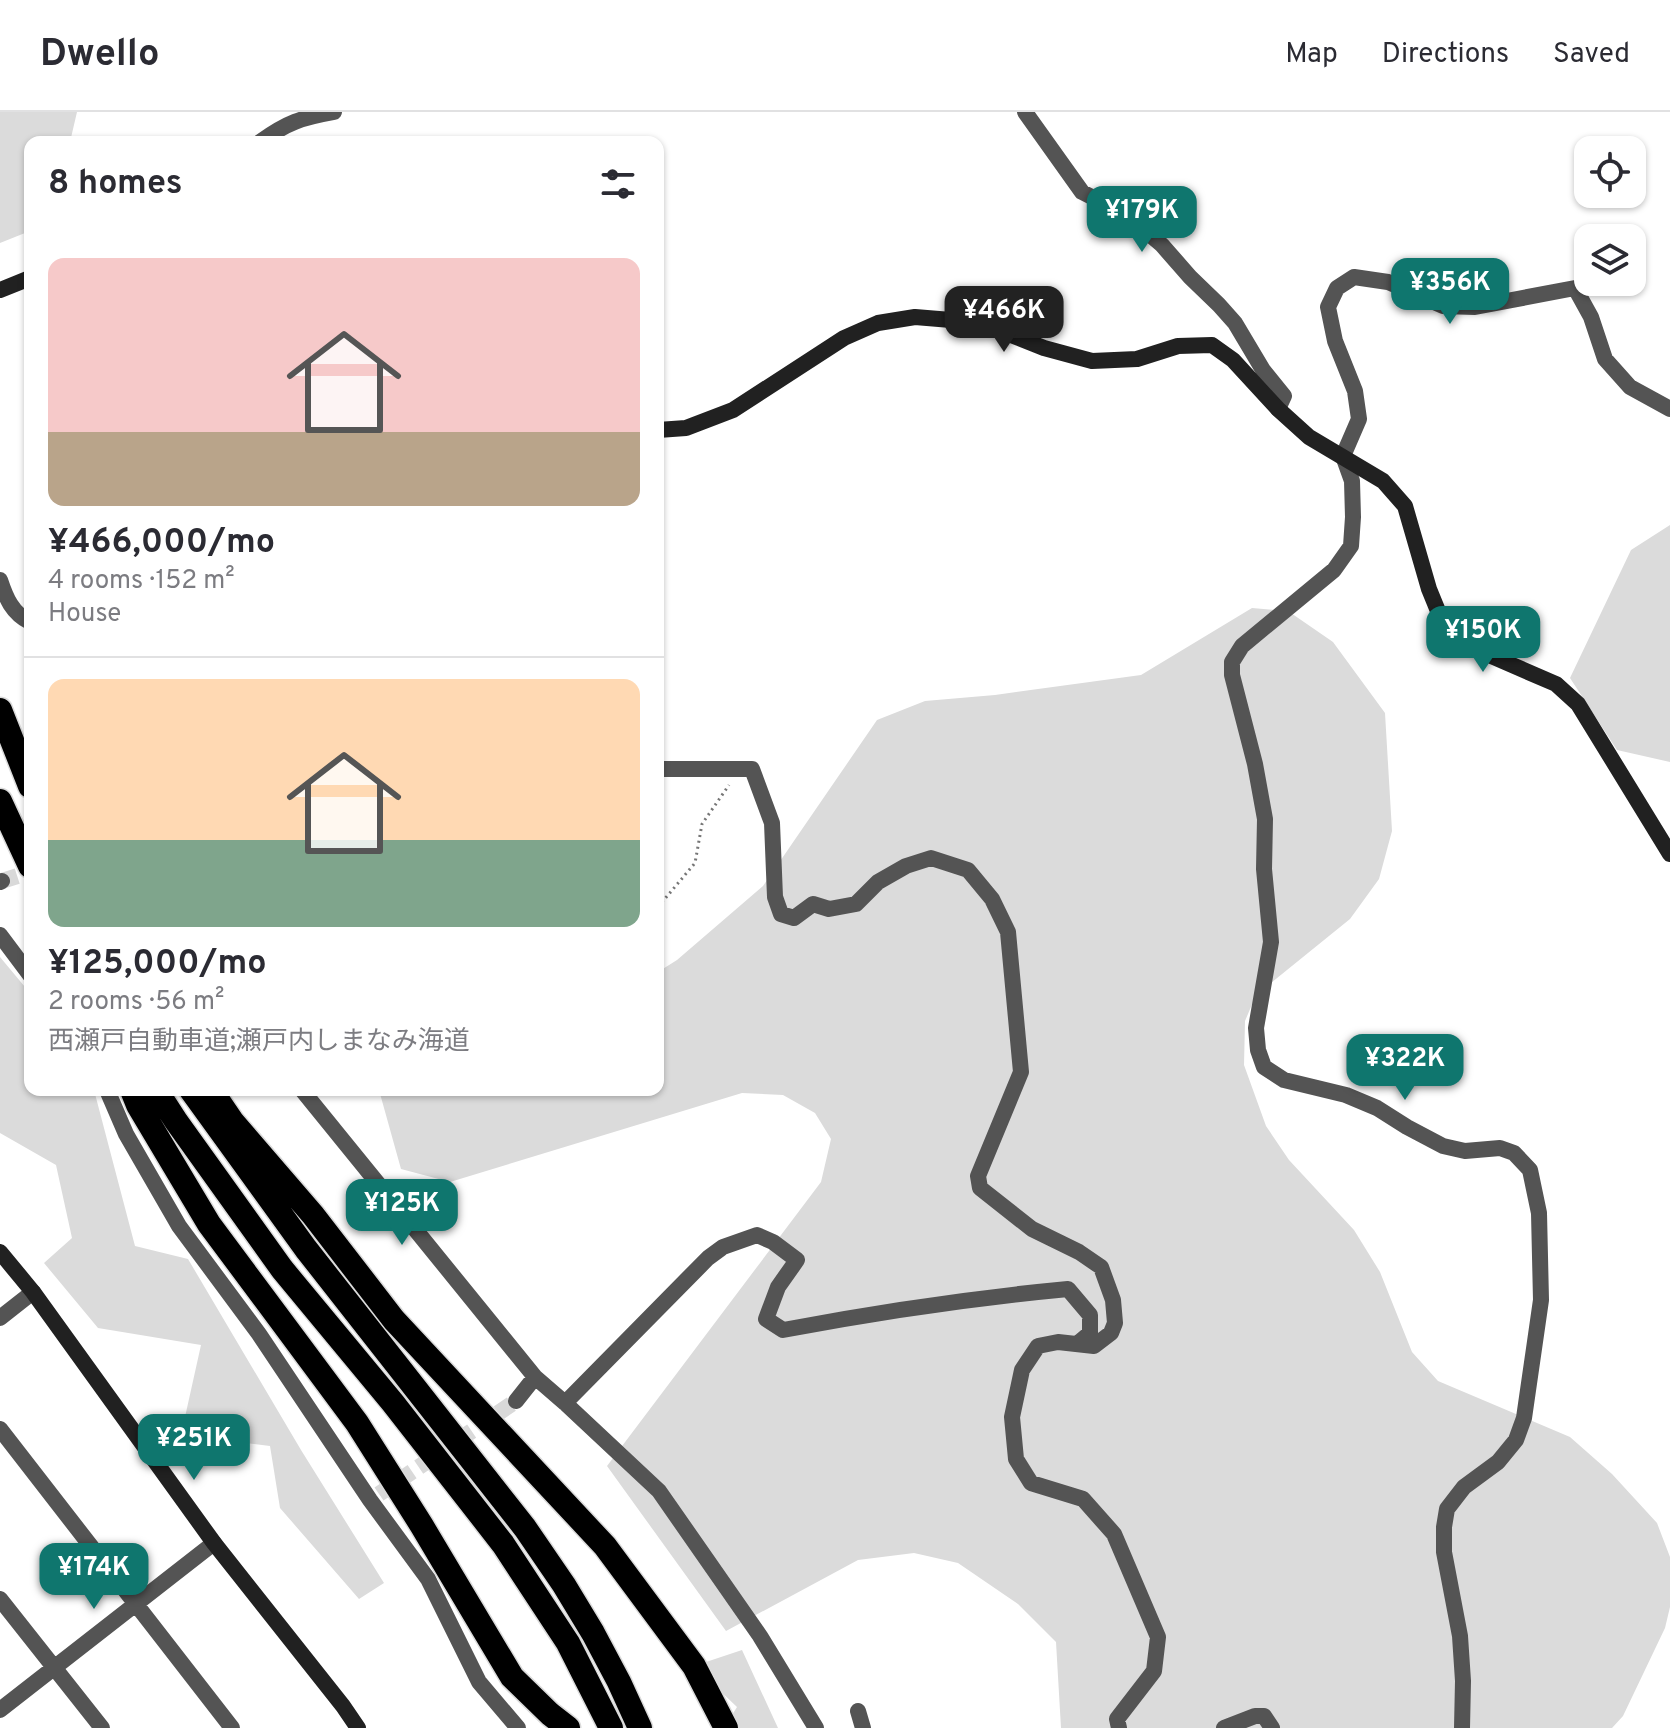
<!DOCTYPE html>
<meta charset="utf-8">
<style>
:root{--surface:#fff;--page:#f2f2f3;--text:#2b2b33;--muted:#7c7c81;--line:#e1e1e2;--accent:#0f766e}
body{margin:0;font-family:Overpass,"Noto Sans JP",sans-serif;background:var(--page);color:var(--text);height:100vh;display:flex;flex-direction:column;font-size:30px;white-space:nowrap}
*{box-sizing:border-box;margin:0}
p{font-size:26px;color:var(--muted)}
.icon{flex:none;width:44px;height:44px;fill:none;stroke:currentColor;stroke-width:2;stroke-linecap:round;stroke-linejoin:round}
.map{position:relative;flex:1;overflow:hidden}
.drawer{position:absolute;left:24px;top:24px;width:640px;height:960px;display:flex;flex-direction:column;background:var(--surface);border-radius:16px;box-shadow:0 2px 6px #0004}
.drawer>*{flex:none}
.buttons{position:absolute;left:1574px;top:24px;display:grid;gap:16px}
.buttons a{display:grid;place-items:center;width:72px;height:72px;border-radius:16px;background:var(--surface);box-shadow:0 2px 6px #0004;font-size:40px}
.price{position:absolute;translate:-50% -68px;padding:0 18px;border-radius:16px;background:var(--accent);color:#fff;font-size:26px;line-height:52px;filter:drop-shadow(0 2px 4px #0008)}
.price::after{content:'';position:absolute;left:50%;top:48px;width:24px;height:18px;margin-left:-12px;background:inherit;clip-path:polygon(0 0,100% 0,50% 100%)}
.price.active{background:#222;color:#fff}
ul{padding:0;list-style:none}
li{display:grid;align-content:center;gap:16px;height:424px;padding:0 24px}
li+li{border-top:2px solid var(--line)}
li span{display:grid;place-items:center;height:248px;border-radius:16px;color:#555}
li>.icon{margin-inline-start:auto}
span .icon{width:144px;height:144px;fill:#fffc;stroke-width:1}
li b{font-size:34px}
h2{display:flex;justify-content:space-between;align-items:center;height:96px;padding:0 24px;font-size:34px}
header{display:flex;align-items:center;gap:48px;box-sizing:border-box;height:112px;padding:0 40px;background:var(--surface);border-bottom:2px solid var(--line)}
header strong{font-size:38px}
nav{display:flex;gap:44px;margin-inline-start:auto;font-size:28px}
.map>svg:first-child{display:block}
</style>
<header>
<strong>Dwello</strong>
<nav><a>Map</a><a>Directions</a><a>Saved</a></nav>
</header>
<div class="map">
<svg width="1670" height="1616" viewBox="0 0 1670 1616">
<rect width="100%" height="100%" fill="#fff"/>
<path fill="#dbdbdb" d="M 0,0 L 77,0 L 70,30 L 30,30 L 30,119 L 0,131 Z
M 1670,413 L 1670,650 L 1617,638 L 1570,566 L 1631,438 Z
M 1252,496 L 1288,499 L 1333,530 L 1385,601 L 1392,719 L 1379,767 L 1350,807 L 1256,883 L 1245,909 L 1244,953 L 1266,1014 L 1289,1048 L 1354,1118 L 1380,1160 L 1412,1240 L 1438,1269 L 1570,1325 L 1612,1362 L 1657,1411 L 1670,1445 L 1670,1495 L 1665,1516 L 1623,1604 L 1612,1616 L 1061,1616 L 1056,1530 L 1018,1492 L 958,1451 L 914,1441 L 858,1448 L 726,1519 L 607,1354 L 821,1070 L 831,1027 L 815,1001 L 783,983 L 742,981 L 450,1070 L 401,1057 L 379,978 L 658,978 L 658,860 L 677,848 L 763,774 L 877,608 L 925,589 L 995,583 L 1141,563 Z
M 0,845 L 30,881 L 30,978 L 94,978 L 135,1134 L 188,1147 L 301,1338 L 384,1471 L 359,1487 L 280,1396 L 270,1334 L 181,1323 L 201,1233 L 98,1216 L 44,1151 L 72,1126 L 56,1053 L 0,1021 Z
M 742,1538 L 778,1616 L 724,1616 L 737,1595 L 694,1554 Z"/>
<g fill="none" stroke-linecap="round" stroke-linejoin="round">
<path stroke="#d9d9d9" stroke-width="16" stroke-dasharray="16 8" stroke-linecap="butt" d="M 2,769 L 30,760
M 379,1382 L 516,1289"/>
<g stroke="#dbdbdb" stroke-width="27">
<path id="highway" d="M 0,598 L 30,674
M 0,689 L 30,754
M 132,978 L 138,993 L 209,1112 L 357,1311 L 422,1414 L 512,1565 L 550,1602 L 568,1616
M 156,978 L 176,1009 L 282,1157 L 393,1291 L 503,1432 L 568,1531 L 611,1616
M 191,978 L 306,1137 L 525,1416 L 564,1473 L 593,1521 L 619,1570 L 640,1616
M 211,978 L 232,1009 L 313,1103 L 394,1208 L 605,1434 L 694,1554 L 726,1616"/>
</g>
<path stroke="#767676" stroke-width="3" stroke-dasharray="2 4" stroke-linecap="butt" d="M 658,795 L 695,751 L 702,712 L 729,673"/>
<path stroke="#545454" stroke-width="16" d="M 1025,0 L 1082,80 L 1127,103 L 1162,133 L 1190,165 L 1219,193 L 1235,211 L 1263,258 L 1284,284 L 1278,297
M 260,30 C 288,10 301,6 334,0
M 0,468 C 6,486 12,501 30,510
M 658,657 L 752,657 L 772,711 L 775,785 L 781,802 L 794,806 L 813,792 L 829,797 L 856,792 L 878,770 L 906,754 L 931,746 L 968,758 L 992,787 L 1008,820 L 1021,960 L 978,1064 L 980,1076 L 1032,1117 L 1079,1140 L 1101,1155 L 1113,1188 L 1115,1211 L 1111,1221 L 1094,1234 L 1058,1230 L 1038,1234 L 1022,1258 L 1012,1305 L 1016,1347 L 1031,1371 L 1083,1387 L 1114,1422 L 1158,1525 L 1154,1559 L 1117,1607 L 1119,1616
M 0,770 L 2,769
M 0,823 L 30,863
M 107,978 L 126,1022 L 179,1114 L 259,1222 L 370,1388 L 428,1467 L 479,1570 L 518,1616
M 302,978 L 535,1265 L 565,1291 L 659,1379 L 760,1524 L 816,1616
M 0,1206 L 33,1180
M 516,1289 L 535,1265
M 565,1291 L 708,1146 L 723,1135 L 757,1123 L 773,1130 L 797,1148 L 778,1175 L 766,1207 L 783,1218 C 878,1200 973,1186 1068,1177 L 1090,1203 L 1090,1221 L 1077,1232
M 0,1317 L 232,1616
M 0,1487 L 102,1616
M 0,1598 L 214,1431
M 858,1599 L 863,1616
M 1224,1616 L 1255,1604 L 1264,1604 L 1272,1616
M 1462,1616 L 1463,1569 L 1460,1524 L 1444,1440 L 1444,1415 L 1447,1397 L 1464,1375 L 1498,1350 L 1516,1328 L 1524,1306 L 1541,1188 L 1539,1101 L 1530,1058 L 1514,1041 L 1500,1036 L 1465,1039 L 1443,1034 L 1407,1015 L 1377,996 L 1346,983 L 1284,968 L 1264,955 L 1258,938 L 1256,916 L 1271,830 L 1264,757 L 1265,707 L 1255,652 L 1232,563 L 1232,550 L 1242,534 L 1334,458 L 1351,434 L 1353,405 L 1352,369 L 1343,344 L 1359,307 L 1355,279 L 1335,229 L 1328,195 L 1337,176 L 1354,165 L 1388,170 L 1443,194 L 1475,195 L 1575,176 L 1591,205 L 1605,247 L 1630,275 L 1670,297"/>
<path stroke="#212121" stroke-width="16" d="M 0,178 L 30,166
M 658,318 L 686,316 L 733,298 L 844,226 L 878,211 L 915,205 L 963,209 L 1001,219 L 1044,236 L 1092,249 L 1137,247 L 1178,234 L 1212,233 L 1233,248 L 1278,297 L 1309,325 L 1383,369 L 1405,394 L 1429,477 L 1438,499 L 1455,522 L 1482,540 L 1556,572 L 1578,592 L 1670,742
M 0,1140 L 33,1180 L 214,1431 L 343,1594 L 358,1616"/>
<use href="#highway" stroke="#000" stroke-width="24"/>
</g>
</svg>
<div class="buttons">
<a><svg class="icon" aria-label="locate" viewBox="0 0 24 24"><circle cx="12" cy="12" r="6"/><path d="M12 2v4M12 18v4M2 12h4M18 12h4"/></svg></a>
<a><svg class="icon" aria-label="layers" viewBox="0 0 24 24"><path d="M12 4l9 5-9 5-9-5zM3 14l9 5 9-5"/></svg></a>
</div>
<b class="price" style="left:1142px;top:142px">¥179K</b>
<b class="price" style="left:1450px;top:214px">¥356K</b>
<b class="price active" style="left:1004px;top:242px">¥466K</b>
<b class="price" style="left:1483px;top:562px">¥150K</b>
<b class="price" style="left:1405px;top:990px">¥322K</b>
<b class="price" style="left:402px;top:1135px">¥125K</b>
<b class="price" style="left:194px;top:1370px">¥251K</b>
<b class="price" style="left:94px;top:1499px">¥174K</b>
<section class="drawer">
<h2>8 homes<svg class="icon" aria-label="filters" viewBox="0 0 24 24"><path d="M4 7h16M4 17h16"/><circle cx="9" cy="7" r="2"/><circle cx="15" cy="17" r="2"/></svg></h2>
<ul>
<li><span style="background:linear-gradient(#f6c9c9 70%,#b9a48a 0)"><svg class="icon" aria-label="home" viewBox="0 0 24 24"><path d="M3 11l9-7 9 7M6 9v11h12V9"/></svg></span><div><b>¥466,000/mo</b><p>4 rooms · 152 m²</p><p>House</p></div></li>
<li><span style="background:linear-gradient(#ffd9b3 65%,#7fa58c 0)"><svg class="icon" aria-label="home" viewBox="0 0 24 24"><path d="M3 11l9-7 9 7M6 9v11h12V9"/></svg></span><div><b>¥125,000/mo</b><p>2 rooms · 56 m²</p><p>西瀬戸自動車道;瀬戸内しまなみ海道</p></div></li>
</ul>
</section>
</div>
